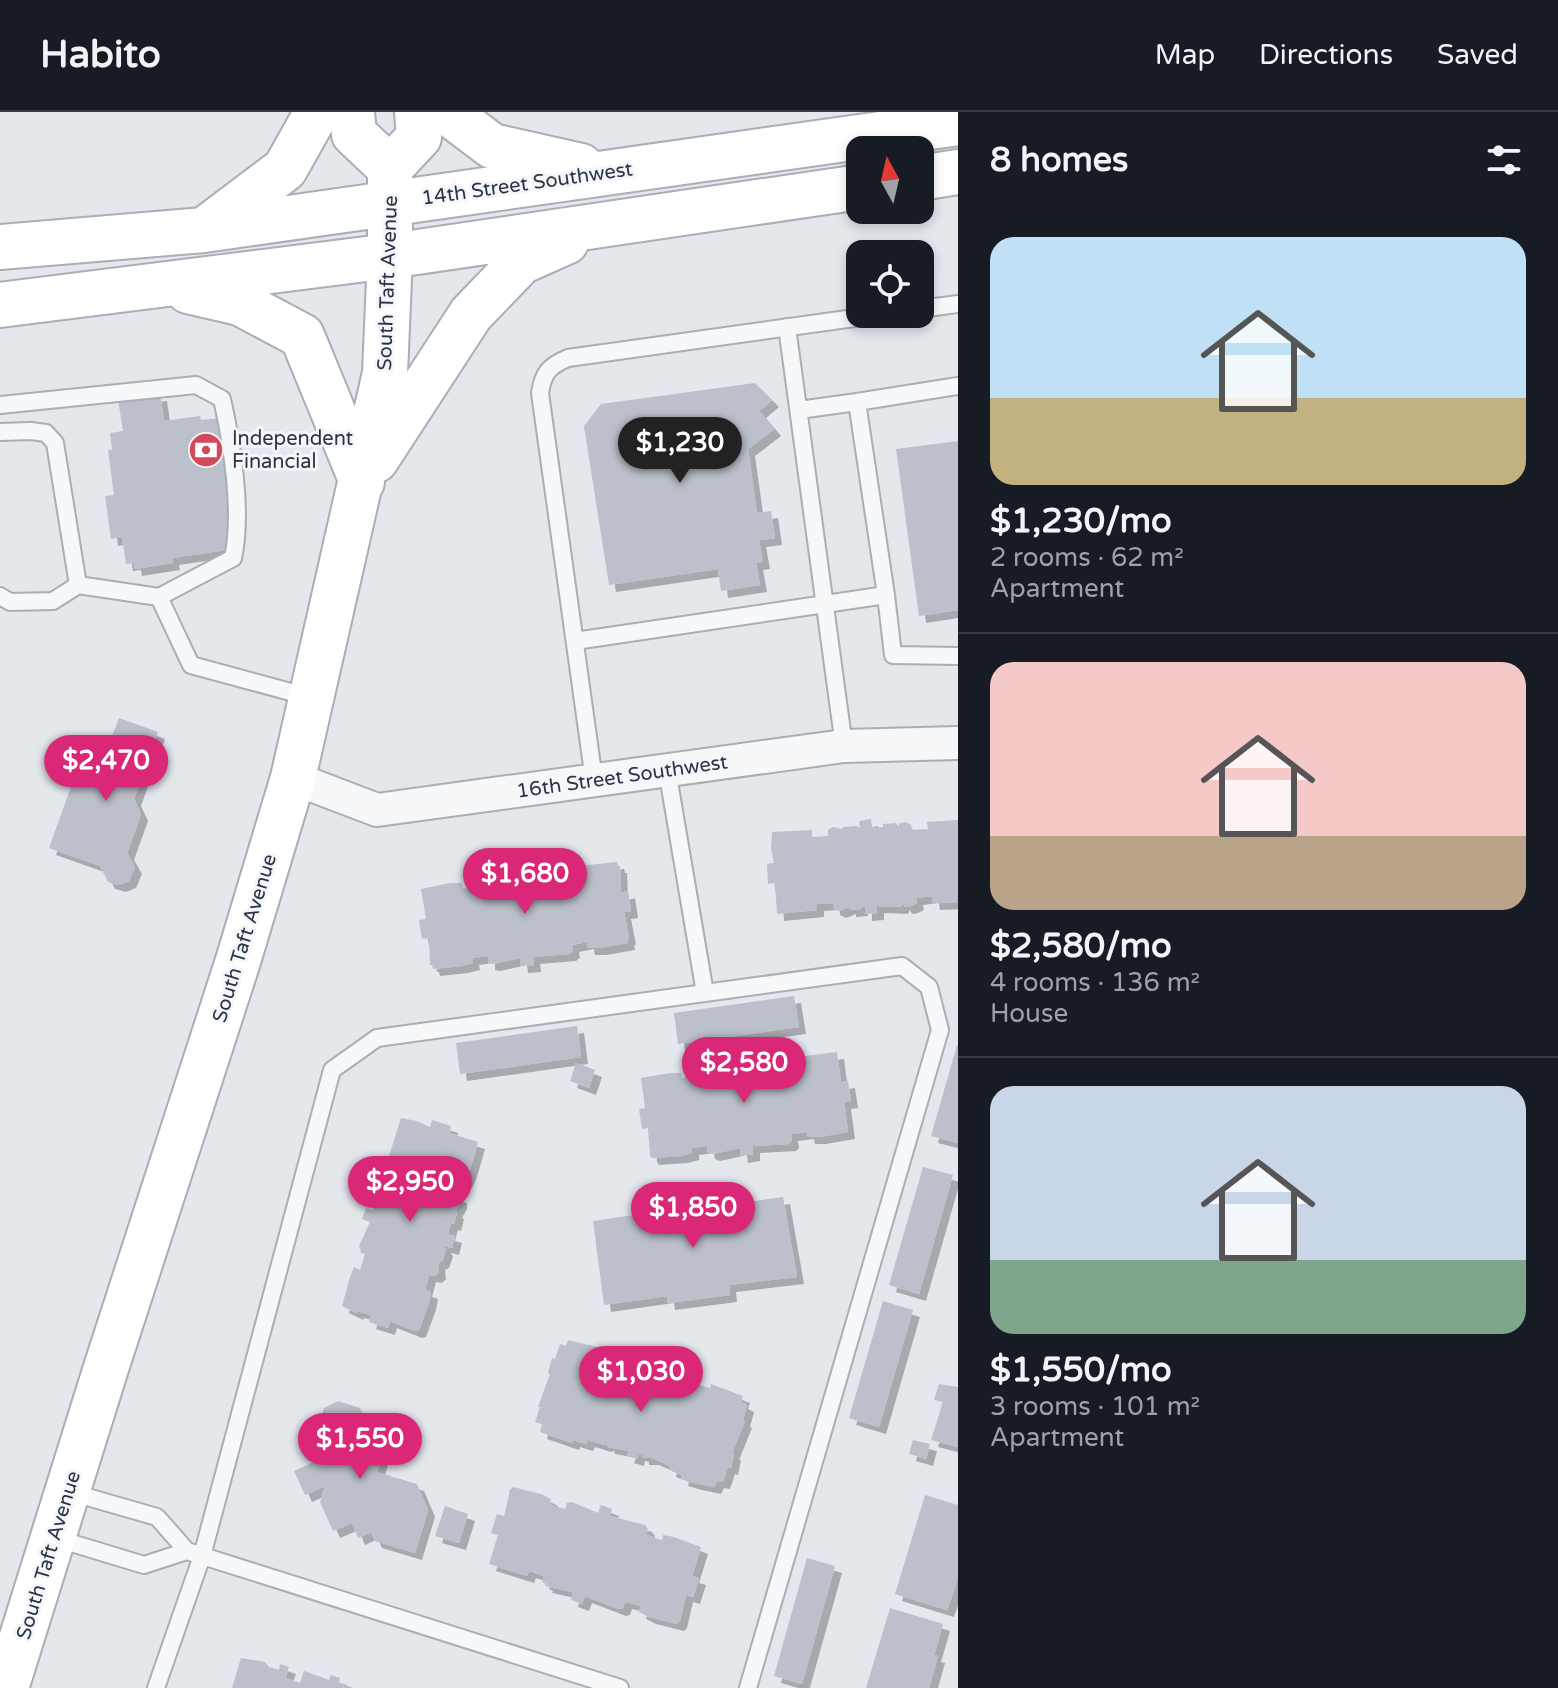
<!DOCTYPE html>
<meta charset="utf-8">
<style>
:root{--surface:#171b24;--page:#242831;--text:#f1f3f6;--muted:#9ea1a6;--line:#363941;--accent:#db2777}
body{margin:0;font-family:"Varela Round",sans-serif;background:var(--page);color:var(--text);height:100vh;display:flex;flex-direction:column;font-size:30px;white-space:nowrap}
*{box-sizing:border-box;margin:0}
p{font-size:26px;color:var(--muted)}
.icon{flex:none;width:44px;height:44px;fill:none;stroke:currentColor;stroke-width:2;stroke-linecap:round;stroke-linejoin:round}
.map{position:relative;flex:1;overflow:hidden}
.details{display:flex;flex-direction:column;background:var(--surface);width:600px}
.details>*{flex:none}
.needle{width:52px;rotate:352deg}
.buttons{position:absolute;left:846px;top:24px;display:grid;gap:16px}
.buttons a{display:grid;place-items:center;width:88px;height:88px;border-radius:16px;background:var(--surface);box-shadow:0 4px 12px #0003;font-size:40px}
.price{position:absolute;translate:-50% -68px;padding:0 18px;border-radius:28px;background:var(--accent);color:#fff;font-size:26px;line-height:52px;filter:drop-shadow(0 2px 4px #0008)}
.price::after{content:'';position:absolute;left:50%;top:48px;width:24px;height:18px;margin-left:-12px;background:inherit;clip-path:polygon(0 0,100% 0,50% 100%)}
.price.on{background:#222;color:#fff}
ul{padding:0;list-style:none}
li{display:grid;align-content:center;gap:16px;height:424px;padding:0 32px}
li+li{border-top:2px solid var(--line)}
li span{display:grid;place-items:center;height:248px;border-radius:24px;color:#555}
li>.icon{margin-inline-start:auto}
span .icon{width:144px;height:144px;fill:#fffc;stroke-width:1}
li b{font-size:34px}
h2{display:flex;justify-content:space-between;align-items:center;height:96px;padding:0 32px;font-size:34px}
header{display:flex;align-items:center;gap:48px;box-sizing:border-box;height:112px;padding:0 40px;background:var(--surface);border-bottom:2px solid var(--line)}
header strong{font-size:38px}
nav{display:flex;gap:44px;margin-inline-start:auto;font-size:28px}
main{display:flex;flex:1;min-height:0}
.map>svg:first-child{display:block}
</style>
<header>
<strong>Habito</strong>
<nav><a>Map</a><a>Directions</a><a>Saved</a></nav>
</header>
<main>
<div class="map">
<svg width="958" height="1576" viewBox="0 0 958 1576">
<defs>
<filter id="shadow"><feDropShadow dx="7" dy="7" stdDeviation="0" flood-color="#0004"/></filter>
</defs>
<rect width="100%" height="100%" fill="#e4e7ec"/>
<path fill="#bbc0ca" filter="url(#shadow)" d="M 755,271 L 772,288 L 759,299 L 774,317 L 748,337 L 757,401 L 771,399 L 775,426 L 759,428 L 763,450 L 756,451 L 760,473 L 721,479 L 718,457 L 609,473 L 584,314 L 601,292 Z
M 160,282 L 164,309 L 200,304 L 201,308 L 219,306 L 235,419 L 233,437 L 172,446 L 173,451 L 135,457 L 134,451 L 126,452 L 122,425 L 111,427 L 105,384 L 114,383 L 108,338 L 112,338 L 110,321 L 123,319 L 118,287 Z
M 958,329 L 958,498 L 919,504 L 896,337 Z
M 119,606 L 158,620 L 134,687 L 141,702 L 127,741 L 135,755 L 129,769 L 119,773 L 108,770 L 100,754 L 49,736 L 86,633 L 106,640 Z
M 871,707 L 872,716 L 883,715 L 883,712 L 896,711 L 898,714 L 900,711 L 906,710 L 911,713 L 912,718 L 928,717 L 927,710 L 958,708 L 958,790 L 933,791 L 932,784 L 916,786 L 917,791 L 911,794 L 905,795 L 903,791 L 901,795 L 877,794 L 877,801 L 865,802 L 865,794 L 861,795 L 861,797 L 849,798 L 849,795 L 839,799 L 833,796 L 833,791 L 817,792 L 817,798 L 777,802 L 775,771 L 768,772 L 767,752 L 774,751 L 771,736 L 772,720 L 812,718 L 812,725 L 828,724 L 828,718 L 833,715 L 842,717 L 843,715 L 856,714 L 860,716 L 859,709 Z
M 617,750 L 618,754 L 620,754 L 621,781 L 628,779 L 631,799 L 624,800 L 629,826 L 627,826 L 628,831 L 599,836 L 588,836 L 587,830 L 572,833 L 573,839 L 569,842 L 533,845 L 534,853 L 521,854 L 520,846 L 493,852 L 488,851 L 488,844 L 472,846 L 473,851 L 461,854 L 433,857 L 432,853 L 430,853 L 429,826 L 422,827 L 419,808 L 426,807 L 421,777 L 450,771 L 461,771 L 463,777 L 478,774 L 477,768 L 481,765 L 510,764 L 508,755 L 520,754 L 521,762 L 557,755 L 561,756 L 562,763 L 578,761 L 577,755 L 588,753 Z
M 794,884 L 799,915 L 678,932 L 674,901 Z
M 577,914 L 581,945 L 460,962 L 456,931 Z
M 957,933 L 958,933 L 958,1031 L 931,1024 Z
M 837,940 L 841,970 L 848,969 L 851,989 L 844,990 L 848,1020 L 819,1025 L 808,1025 L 807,1020 L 791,1022 L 792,1029 L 789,1032 L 753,1034 L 753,1042 L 741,1044 L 740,1036 L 713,1042 L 708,1040 L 707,1034 L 692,1036 L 692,1041 L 681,1044 L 652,1046 L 650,1043 L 648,1016 L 642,1017 L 639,997 L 645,996 L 641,966 L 670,961 L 681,961 L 682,966 L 698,964 L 697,957 L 700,954 L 729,953 L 728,945 L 740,943 L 741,951 L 776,944 L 777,947 L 781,946 L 782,952 L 798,950 L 797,945 Z
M 576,951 L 595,958 L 589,976 L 570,969 Z
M 401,1006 L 417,1009 L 430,1015 L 432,1008 L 451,1014 L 449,1021 L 478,1030 L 470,1058 L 465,1069 L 459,1066 L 454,1082 L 460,1084 L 460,1090 L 455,1099 L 457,1100 L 454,1112 L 451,1111 L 448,1122 L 455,1124 L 452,1136 L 444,1134 L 446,1138 L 442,1149 L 438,1151 L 439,1160 L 435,1164 L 429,1163 L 425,1178 L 431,1180 L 429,1191 L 419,1218 L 415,1219 L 390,1209 L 388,1216 L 369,1210 L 371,1203 L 357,1199 L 356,1201 L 342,1194 L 350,1165 L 354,1155 L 360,1158 L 365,1142 L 361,1141 L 359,1134 L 370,1110 L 362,1107 L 366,1096 L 373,1098 L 378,1075 L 381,1073 L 381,1064 L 385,1060 L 390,1062 L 396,1047 L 389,1044 Z
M 923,1055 L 953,1063 L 919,1182 L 889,1173 Z
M 717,1085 L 719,1094 L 783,1085 L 797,1165 L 729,1173 L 730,1183 L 668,1191 L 667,1184 L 604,1193 L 593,1109 L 655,1100 L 654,1095 Z
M 883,1189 L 913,1198 L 879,1315 L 849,1306 Z
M 568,1228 L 601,1236 L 601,1240 L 614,1244 L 613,1249 L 652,1264 L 654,1258 L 664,1261 L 662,1266 L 674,1268 L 679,1272 L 695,1275 L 696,1272 L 710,1276 L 711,1272 L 743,1284 L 741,1290 L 747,1293 L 743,1308 L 745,1309 L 732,1341 L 734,1341 L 731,1356 L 728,1355 L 723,1370 L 717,1369 L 714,1375 L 695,1371 L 681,1367 L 682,1363 L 669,1358 L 670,1354 L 652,1346 L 642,1346 L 642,1343 L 638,1342 L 637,1347 L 627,1344 L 629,1339 L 608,1335 L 607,1332 L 604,1333 L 588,1328 L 586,1332 L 573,1328 L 572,1331 L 540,1320 L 542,1312 L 535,1310 L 540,1295 L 538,1295 L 550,1262 L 548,1261 L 552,1246 L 555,1247 L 560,1232 L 566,1234 Z
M 939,1272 L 958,1275 L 958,1335 L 931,1328 L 943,1290 L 934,1288 Z
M 338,1289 L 360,1296 L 381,1346 L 377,1360 L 417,1372 L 428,1398 L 415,1441 L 375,1429 L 371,1420 L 358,1426 L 352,1411 L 333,1419 L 320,1390 L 325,1374 L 305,1383 L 294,1359 L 316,1349 L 305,1324 L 307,1314 L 320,1309 L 324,1296 Z
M 913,1328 L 930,1332 L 926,1347 L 909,1342 Z
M 513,1375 L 541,1382 L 551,1387 L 550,1393 L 565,1397 L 567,1391 L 572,1390 L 598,1401 L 601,1393 L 612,1397 L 610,1404 L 645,1413 L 648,1417 L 646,1423 L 662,1428 L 663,1423 L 674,1425 L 701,1435 L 692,1464 L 699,1466 L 693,1485 L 686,1483 L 680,1509 L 677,1512 L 649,1505 L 639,1500 L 641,1494 L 625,1490 L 623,1496 L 619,1497 L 585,1484 L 582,1492 L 571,1488 L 573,1480 L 545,1474 L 546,1472 L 542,1470 L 544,1464 L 529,1459 L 527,1464 L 489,1452 L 498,1423 L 491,1421 L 497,1402 L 504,1404 L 510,1378 Z
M 925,1383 L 958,1393 L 958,1467 L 947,1498 L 895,1482 Z
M 445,1394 L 468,1402 L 459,1431 L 435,1424 Z
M 807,1446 L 835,1454 L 802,1572 L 774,1564 Z
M 890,1496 L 943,1512 L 934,1543 L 938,1544 L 929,1576 L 866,1576 Z
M 241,1546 L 265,1550 L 269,1555 L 279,1558 L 280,1552 L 289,1555 L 285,1566 L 300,1571 L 304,1559 L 329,1568 L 331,1563 L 340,1566 L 339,1571 L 354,1576 L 232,1576 Z"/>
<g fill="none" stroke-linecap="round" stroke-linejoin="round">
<g stroke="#a9aeb7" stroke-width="20">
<path id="lane" d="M 920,197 L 958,192
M 787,215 L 844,634
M 0,293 L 196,273 L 222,287 C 232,331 243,401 233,446 L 159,485
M 799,298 L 857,290
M 0,320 L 31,319 L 46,321 L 55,331 L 78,473 L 53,489 L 10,490 L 0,484
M 78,473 L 159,485 L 191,553 L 309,585
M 886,483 L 857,290 L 958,274
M 575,529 L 886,483 L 893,543 L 958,544
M 667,658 L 705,881
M 594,668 L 540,281 C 543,261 549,254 568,246 L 883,202
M 70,1380 L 157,1405 L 187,1439 L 620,1576
M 55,1426 L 144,1453 L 187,1439
M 156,1576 L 202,1444 L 332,958 L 377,926 L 902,854 L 929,875 L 940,918 L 748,1576"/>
</g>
<g stroke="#a9aeb7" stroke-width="36">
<path id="street" d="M 293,666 L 377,698 L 844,634 L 958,631"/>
</g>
<g stroke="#a9aeb7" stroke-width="48">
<path id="secondary" d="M 352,0 L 354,22 L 390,56
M 447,0 L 492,34 L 581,54
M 920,66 L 958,60
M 208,115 L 285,57 L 317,0
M 0,135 L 204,118 L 958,11
M 188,179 L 240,191 L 302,224 L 362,370
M 0,193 L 390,144 L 860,75
M 376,348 L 471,202 L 521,150 L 566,130
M 6,1576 L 106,1256 L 238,849 L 293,666 L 385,261 L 390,144 L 390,56 L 419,25 L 417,0"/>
</g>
<use href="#lane" stroke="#f7f8fa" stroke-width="16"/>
<use href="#street" stroke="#f7f8fa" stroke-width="32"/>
<use href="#secondary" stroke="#fff" stroke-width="44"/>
</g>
<defs>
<g id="bank-disc" transform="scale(1.8)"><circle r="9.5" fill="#d1495b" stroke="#f4f6f9"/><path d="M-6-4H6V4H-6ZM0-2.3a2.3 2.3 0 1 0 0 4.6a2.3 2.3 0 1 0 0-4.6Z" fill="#fff"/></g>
</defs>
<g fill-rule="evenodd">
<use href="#bank-disc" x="206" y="338"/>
</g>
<g text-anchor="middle" stroke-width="6" stroke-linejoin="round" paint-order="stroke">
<g font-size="20" fill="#2b3445" stroke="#f4f6f9">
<text transform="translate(527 71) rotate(-8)" y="7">14th Street Southwest</text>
<text transform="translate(387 171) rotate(-88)" y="7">South Taft Avenue</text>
<text transform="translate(622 664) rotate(-8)" y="7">16th Street Southwest</text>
<text transform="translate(244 826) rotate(-73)" y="7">South Taft Avenue</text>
<text transform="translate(48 1443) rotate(-73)" y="7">South Taft Avenue</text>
</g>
<g font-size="20" fill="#2b3445" stroke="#f4f6f9" text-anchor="start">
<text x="232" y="333">Independent<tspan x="232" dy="23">Financial</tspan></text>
</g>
</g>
</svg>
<div class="buttons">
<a><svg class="needle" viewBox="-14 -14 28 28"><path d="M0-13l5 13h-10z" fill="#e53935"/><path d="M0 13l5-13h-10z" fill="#9ea1a6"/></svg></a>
<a><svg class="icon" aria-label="locate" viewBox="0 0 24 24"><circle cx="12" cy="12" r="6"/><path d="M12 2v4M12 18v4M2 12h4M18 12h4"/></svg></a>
</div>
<b class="price on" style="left:680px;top:373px">$1,230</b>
<b class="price" style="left:106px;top:691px">$2,470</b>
<b class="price" style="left:525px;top:804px">$1,680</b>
<b class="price" style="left:744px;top:993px">$2,580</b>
<b class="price" style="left:410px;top:1112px">$2,950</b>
<b class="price" style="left:693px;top:1138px">$1,850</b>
<b class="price" style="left:641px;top:1302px">$1,030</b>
<b class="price" style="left:360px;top:1369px">$1,550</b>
</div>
<section class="details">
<h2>8 homes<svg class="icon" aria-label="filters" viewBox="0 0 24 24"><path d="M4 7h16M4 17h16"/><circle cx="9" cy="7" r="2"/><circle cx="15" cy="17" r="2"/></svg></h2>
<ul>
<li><span style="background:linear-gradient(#bfe0f5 65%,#c2b280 0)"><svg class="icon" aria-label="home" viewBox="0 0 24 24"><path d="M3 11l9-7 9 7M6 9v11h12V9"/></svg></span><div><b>$1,230/mo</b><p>2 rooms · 62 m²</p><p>Apartment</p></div></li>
<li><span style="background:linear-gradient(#f6c9c9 70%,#b9a48a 0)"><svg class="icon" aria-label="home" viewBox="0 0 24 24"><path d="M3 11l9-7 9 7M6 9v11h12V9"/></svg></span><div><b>$2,580/mo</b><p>4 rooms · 136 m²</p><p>House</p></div></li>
<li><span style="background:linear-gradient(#c9d6e8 70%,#7fa58c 0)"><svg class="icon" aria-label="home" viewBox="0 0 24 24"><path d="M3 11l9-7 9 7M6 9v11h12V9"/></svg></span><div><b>$1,550/mo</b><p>3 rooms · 101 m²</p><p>Apartment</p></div></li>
</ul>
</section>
</main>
